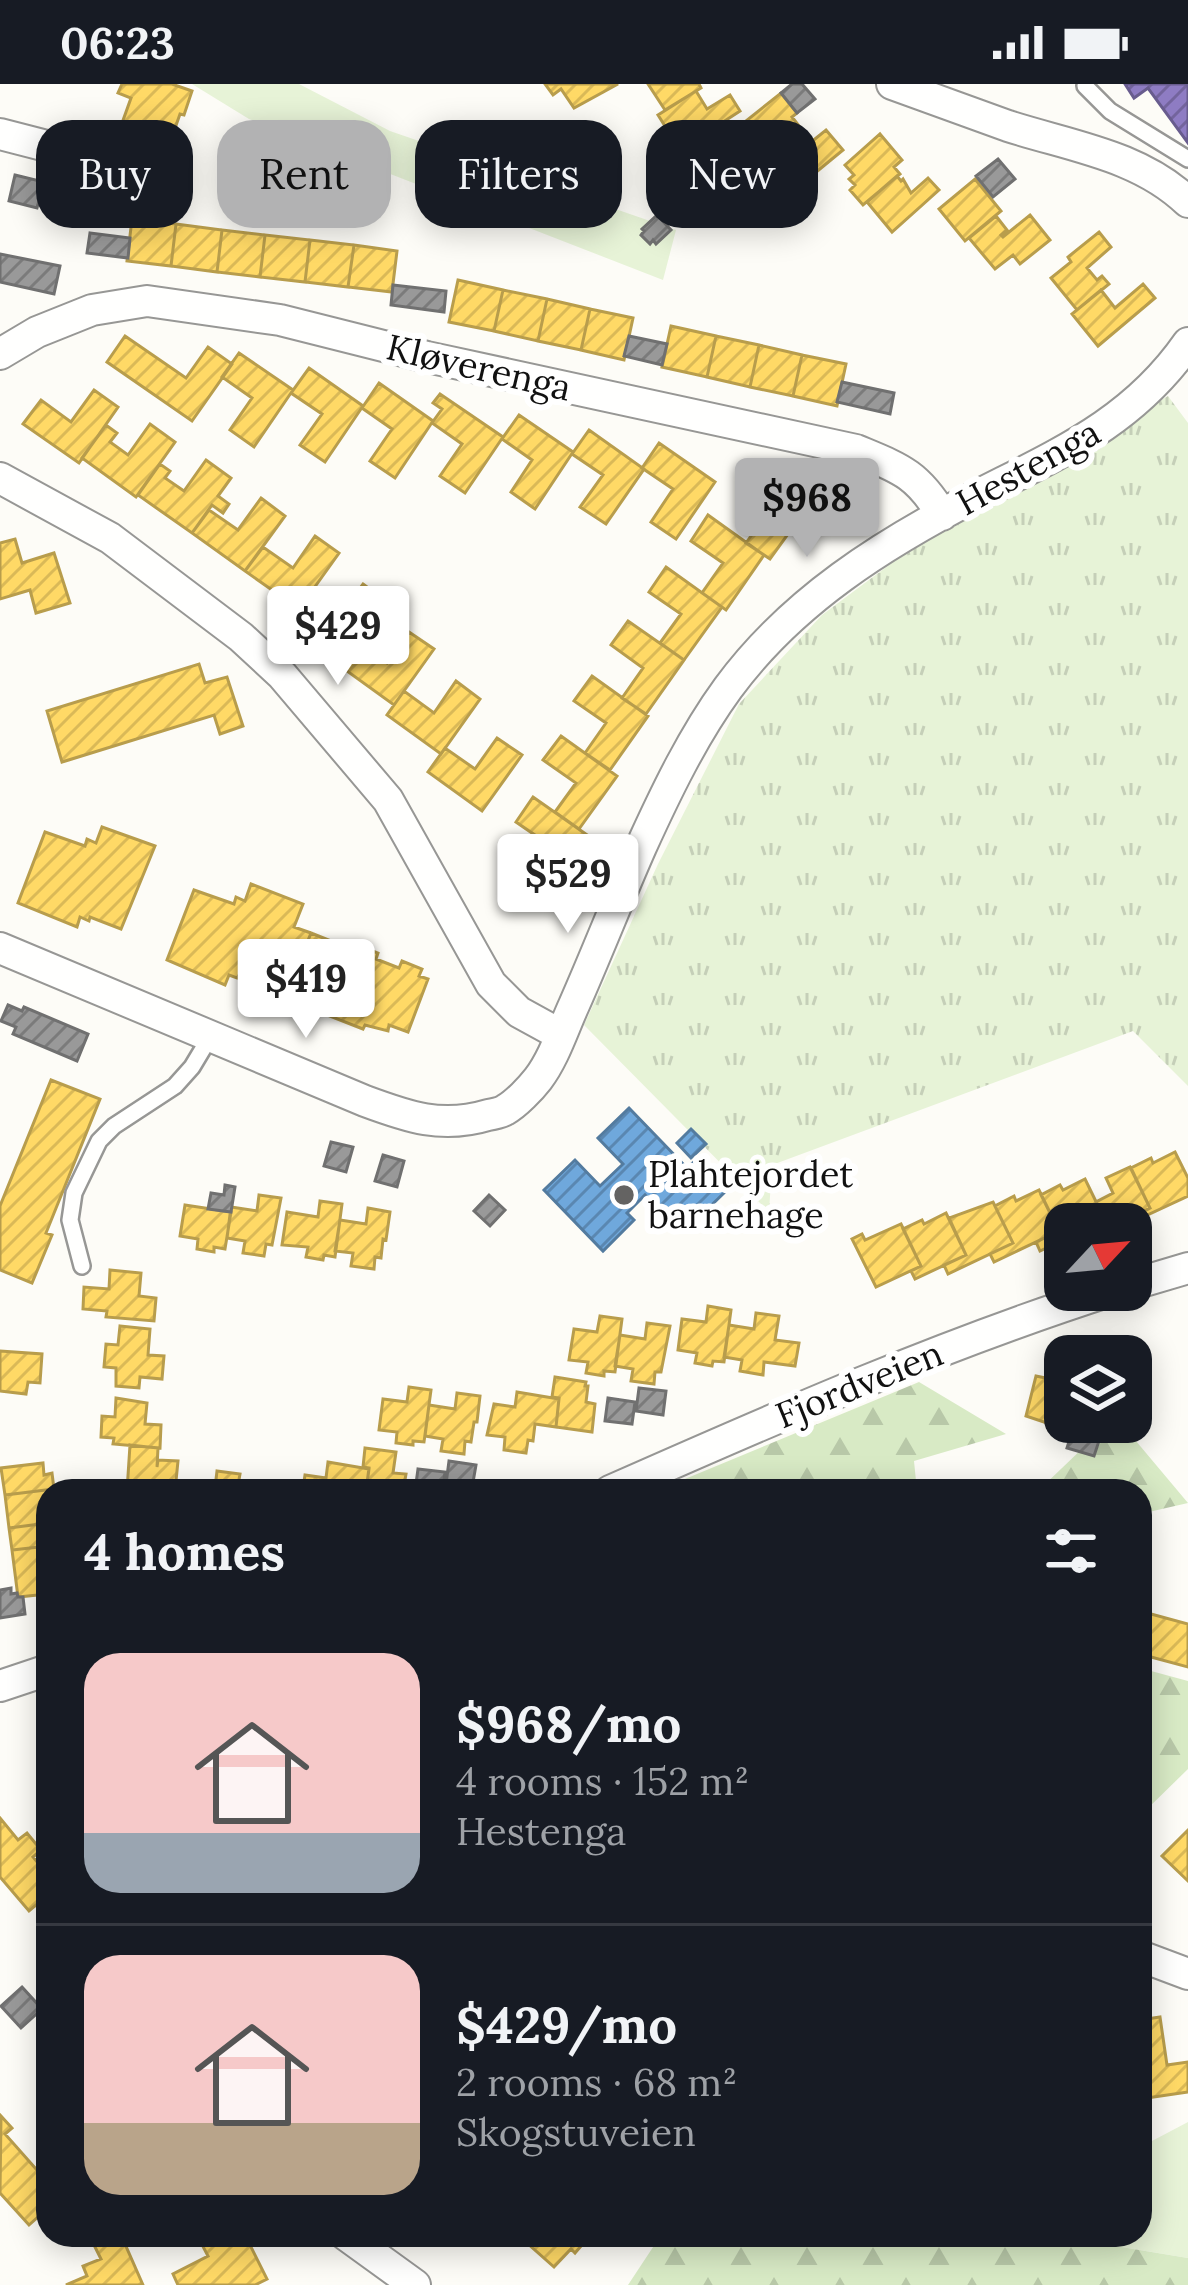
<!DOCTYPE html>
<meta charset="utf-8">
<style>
:root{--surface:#171b24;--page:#20242c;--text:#f1f3f6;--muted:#9ea1a6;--line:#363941;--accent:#b2b2b3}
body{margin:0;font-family:Lora,serif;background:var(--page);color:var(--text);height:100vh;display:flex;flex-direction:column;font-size:45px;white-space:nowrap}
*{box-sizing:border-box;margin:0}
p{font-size:39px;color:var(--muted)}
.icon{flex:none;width:66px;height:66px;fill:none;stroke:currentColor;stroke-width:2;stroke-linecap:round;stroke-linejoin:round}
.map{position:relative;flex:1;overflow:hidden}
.drawer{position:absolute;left:36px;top:1395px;width:1116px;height:768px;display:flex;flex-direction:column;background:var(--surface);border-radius:36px;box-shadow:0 6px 30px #0003}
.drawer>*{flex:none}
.top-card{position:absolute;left:36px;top:36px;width:1116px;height:108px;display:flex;gap:24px}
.needle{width:78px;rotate:64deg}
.tools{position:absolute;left:1044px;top:1119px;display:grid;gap:24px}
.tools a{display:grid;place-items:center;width:108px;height:108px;border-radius:24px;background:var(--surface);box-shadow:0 6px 30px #0003;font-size:60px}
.price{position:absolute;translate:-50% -102px;padding:0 27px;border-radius:12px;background:#fff;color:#222;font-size:39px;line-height:78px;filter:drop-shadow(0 3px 6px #0008)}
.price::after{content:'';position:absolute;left:50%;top:72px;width:36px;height:27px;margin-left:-18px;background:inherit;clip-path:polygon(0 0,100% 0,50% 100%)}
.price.current{background:var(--accent);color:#111}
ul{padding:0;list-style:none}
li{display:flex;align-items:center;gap:36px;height:300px;padding:0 48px}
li+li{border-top:3px solid var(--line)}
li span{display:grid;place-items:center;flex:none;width:336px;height:240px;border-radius:36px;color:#555}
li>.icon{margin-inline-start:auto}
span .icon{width:144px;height:144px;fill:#fffc;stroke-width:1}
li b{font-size:51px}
h2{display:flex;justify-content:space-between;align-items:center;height:144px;padding:0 48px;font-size:51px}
.tag{padding:0 42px;border-radius:36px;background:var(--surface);box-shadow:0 6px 30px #0003;font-size:42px;line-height:108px}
.tag.current{background:var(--accent);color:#111}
.status{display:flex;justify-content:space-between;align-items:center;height:84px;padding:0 60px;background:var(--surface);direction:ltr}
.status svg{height:33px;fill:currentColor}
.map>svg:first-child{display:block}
</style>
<div class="status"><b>06:23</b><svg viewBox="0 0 49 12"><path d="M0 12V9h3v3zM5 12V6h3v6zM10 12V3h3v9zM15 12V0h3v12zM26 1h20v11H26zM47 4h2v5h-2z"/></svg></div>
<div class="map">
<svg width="1188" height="2201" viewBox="0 0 1188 2201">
<defs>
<pattern id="forest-firs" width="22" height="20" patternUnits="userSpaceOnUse" patternTransform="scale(3)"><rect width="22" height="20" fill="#d8eac5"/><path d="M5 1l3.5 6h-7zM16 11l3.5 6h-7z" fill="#b8c8a8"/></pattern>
<pattern id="park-tufts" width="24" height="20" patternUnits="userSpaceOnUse" patternTransform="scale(3)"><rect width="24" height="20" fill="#e7f3d7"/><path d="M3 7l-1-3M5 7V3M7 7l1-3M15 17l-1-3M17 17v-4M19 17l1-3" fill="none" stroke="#c5cfb8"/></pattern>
<pattern id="homes-hatch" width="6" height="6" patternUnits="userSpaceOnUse" patternTransform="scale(3)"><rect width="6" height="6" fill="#ffd966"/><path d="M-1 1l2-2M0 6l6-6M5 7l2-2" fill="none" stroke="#dab957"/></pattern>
<pattern id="offices-hatch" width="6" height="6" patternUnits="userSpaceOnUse" patternTransform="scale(3)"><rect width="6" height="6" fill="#8e7cc3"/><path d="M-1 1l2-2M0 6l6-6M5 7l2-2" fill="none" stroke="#73649d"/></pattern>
<pattern id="schools-hatch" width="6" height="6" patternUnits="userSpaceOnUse" patternTransform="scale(3)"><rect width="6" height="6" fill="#6fa8dc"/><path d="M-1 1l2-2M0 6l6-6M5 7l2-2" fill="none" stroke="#5a87b1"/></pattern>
<pattern id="industry-hatch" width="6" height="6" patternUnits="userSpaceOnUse" patternTransform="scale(3)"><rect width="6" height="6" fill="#999"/><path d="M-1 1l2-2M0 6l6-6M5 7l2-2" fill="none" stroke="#7b7b7b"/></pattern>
</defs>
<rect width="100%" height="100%" fill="#fdfcf7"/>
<path fill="#e7f3d7" d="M 192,0 L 299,0 L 390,47 L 676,146 L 663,196 L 249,35 Z
M 1188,2038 L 1188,2174 L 1049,2151 L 1140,2151 L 1140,2054 L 1152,2057 Z"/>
<path fill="url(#forest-firs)" d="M 919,1298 L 1006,1350 L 914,1377 L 917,1407 L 656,1407 Z
M 1110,1338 L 1120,1338 L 1188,1419 L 1140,1430 L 1140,1407 L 1038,1407 Z
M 1140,1584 L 1188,1597 L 1188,1685 L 1140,1732 Z
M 661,2151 L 1049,2151 L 1188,2174 L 1188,2201 L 628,2201 Z"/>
<path fill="url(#park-tufts)" d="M 1168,312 L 1188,339 L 1188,1002 L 1133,947 L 772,1081 L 769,1128 L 584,941 L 658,780 L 739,620 L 822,531 L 893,478 Z"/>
<path fill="url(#homes-hatch)" stroke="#b89d4c" stroke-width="3" d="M 122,0 L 172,0 L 192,7 L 184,31 L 180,30 L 166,70 L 117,53 L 131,14 L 118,9 Z
M 545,0 L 618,0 L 574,24 L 561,5 L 553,11 Z
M 648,0 L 699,0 L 701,4 L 665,26 Z
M 696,7 L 707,25 L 730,11 L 740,27 L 680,66 L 658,31 Z
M 781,9 L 797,29 L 792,33 L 803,47 L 757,83 L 744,67 L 755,58 L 741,41 Z
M 826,46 L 843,66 L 787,112 L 762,80 L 797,52 L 805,63 Z
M 880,50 L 902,76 L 894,83 L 900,90 L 863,121 L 850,106 L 855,101 L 849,95 L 854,91 L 845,81 Z
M 897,92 L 901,97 L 903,95 L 911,109 L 928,94 L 939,106 L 892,148 L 867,118 Z
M 975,95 L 1001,127 L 965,157 L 939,125 Z
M 1030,131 L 1050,156 L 1020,180 L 1013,171 L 995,185 L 969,154 L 996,132 L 1007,146 L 1001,151 L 1003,153 Z
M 132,135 L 176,140 L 171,182 L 127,177 Z
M 176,140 L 222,146 L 217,188 L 171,182 Z
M 222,146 L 265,151 L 260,193 L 217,188 Z
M 1099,148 L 1111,163 L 1087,184 L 1097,196 L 1102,192 L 1109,200 L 1077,226 L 1051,194 L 1071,178 L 1068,173 Z
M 265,151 L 310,156 L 305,198 L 260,193 Z
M 310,156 L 354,161 L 348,203 L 305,198 Z
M 354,161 L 397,167 L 392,208 L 348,203 Z
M 458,196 L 503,206 L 494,247 L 449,238 Z
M 1143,200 L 1155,214 L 1098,262 L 1072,230 L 1101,206 L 1115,224 Z
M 503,206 L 547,215 L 538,257 L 494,247 Z
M 547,215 L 590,225 L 581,266 L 538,257 Z
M 590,225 L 633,234 L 624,276 L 581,266 Z
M 671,242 L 716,252 L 707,293 L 662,283 Z
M 125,252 L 186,294 L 208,263 L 232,280 L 192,337 L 107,278 Z
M 716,252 L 759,261 L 750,303 L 707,293 Z
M 759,261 L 802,271 L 793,312 L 750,303 Z
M 239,269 L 293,306 L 254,363 L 230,346 L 252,314 L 222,293 Z
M 802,271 L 846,280 L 837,322 L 793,312 Z
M 309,284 L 363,322 L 325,378 L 300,361 L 322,330 L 291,309 Z
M 379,299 L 433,337 L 395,394 L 370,377 L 392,345 L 362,324 Z
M 94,306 L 118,323 L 79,379 L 23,340 L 41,316 L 71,338 Z
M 440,310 L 503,353 L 465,409 L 440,392 L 462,360 L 432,339 L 442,325 L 433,319 Z
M 519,331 L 573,368 L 535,425 L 511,408 L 532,376 L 502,355 Z
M 150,340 L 175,358 L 136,413 L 82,374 L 106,341 L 117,349 L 110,358 L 128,371 Z
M 589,346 L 644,385 L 606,440 L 580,423 L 603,391 L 572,370 Z
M 659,359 L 715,398 L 676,455 L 651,438 L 673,405 L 642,384 Z
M 206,376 L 231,394 L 218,412 L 229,420 L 223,429 L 212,421 L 192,449 L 138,411 L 160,380 L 170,387 L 165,394 L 184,407 Z
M 754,382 L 809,421 L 770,475 L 746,459 L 756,445 L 751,441 L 757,432 L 763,436 L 768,428 L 737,406 Z
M 261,414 L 285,432 L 245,487 L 192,449 L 209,426 L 238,446 Z
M 708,431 L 764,471 L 726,526 L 702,509 L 723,479 L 691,457 Z
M 315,452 L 339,469 L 299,525 L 245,487 L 263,463 L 293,484 Z
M 15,455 L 22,479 L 54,469 L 70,519 L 36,529 L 30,506 L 0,515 L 0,459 Z
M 666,483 L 722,523 L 684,576 L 660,559 L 681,530 L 649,508 Z
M 363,500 L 386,517 L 347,573 L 293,534 L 310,510 L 340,532 Z
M 628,537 L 684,576 L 646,630 L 622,614 L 643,584 L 611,561 Z
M 409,548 L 434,565 L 394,621 L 340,582 L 357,558 L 387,579 Z
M 199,580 L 205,599 L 227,593 L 243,642 L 220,650 L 214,631 L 62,678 L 47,627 Z
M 592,592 L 648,632 L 610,686 L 585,669 L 606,639 L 574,617 Z
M 456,597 L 480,615 L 441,670 L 387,631 L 404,607 L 434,629 Z
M 561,652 L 617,692 L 579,745 L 555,728 L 576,699 L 543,676 Z
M 497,654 L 522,671 L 482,727 L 428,688 L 445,664 L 475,685 Z
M 533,713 L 590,753 L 588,755 L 594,759 L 589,766 L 584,762 L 551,809 L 526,792 L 548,760 L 516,738 Z
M 102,743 L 155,762 L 121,845 L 90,833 L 89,837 L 80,833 L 77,843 L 18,819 L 45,748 L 85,762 L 87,755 L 96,759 Z
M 251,800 L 303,820 L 294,843 L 311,849 L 289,905 L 271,898 L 270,903 L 239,891 L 237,894 L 229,891 L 225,901 L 167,876 L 194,806 L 234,820 L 236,813 L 245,817 Z
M 311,849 L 356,867 L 358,861 L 378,869 L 376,875 L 399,884 L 402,877 L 422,885 L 419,892 L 428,895 L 408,948 L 389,941 L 388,947 L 365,941 L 363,945 L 322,929 L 326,919 L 289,905 Z
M 51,996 L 100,1015 L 46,1149 L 52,1151 L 32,1199 L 0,1186 L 0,1122 Z
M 1175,1068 L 1188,1094 L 1188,1112 L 1143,1133 L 1141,1129 L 1150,1124 L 1131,1084 L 1151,1074 L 1153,1079 Z
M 1130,1083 L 1150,1124 L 1116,1140 L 1097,1140 L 1105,1136 L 1096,1118 L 1113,1109 L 1106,1094 Z
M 1085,1095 L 1105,1136 L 1097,1140 L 1065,1140 L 1065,1155 L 1040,1167 L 1036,1158 L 1059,1147 L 1041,1111 L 1060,1101 L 1063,1106 Z
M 1039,1106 L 1059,1147 L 994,1178 L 990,1170 L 1013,1159 L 995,1122 L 1014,1112 L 1016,1117 Z
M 259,1111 L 281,1114 L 272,1161 L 266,1160 L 264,1172 L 243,1169 L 245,1157 L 227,1154 L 231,1123 L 257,1127 Z
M 320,1117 L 342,1120 L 335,1173 L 324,1171 L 323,1176 L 306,1173 L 308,1163 L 282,1161 L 287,1128 L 318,1133 Z
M 993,1118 L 1013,1159 L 948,1190 L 944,1181 L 966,1171 L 949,1134 Z
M 185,1121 L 231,1128 L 225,1165 L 214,1163 L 214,1168 L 197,1165 L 198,1155 L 180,1152 Z
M 368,1124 L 390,1128 L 386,1156 L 383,1155 L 381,1174 L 375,1173 L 374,1185 L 351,1182 L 353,1169 L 335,1167 L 340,1136 L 366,1140 Z
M 946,1129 L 966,1171 L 915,1195 L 911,1187 L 921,1182 L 903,1145 L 922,1136 L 924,1140 Z
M 901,1140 L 921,1182 L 876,1203 L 852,1155 L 862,1150 L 865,1156 Z
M 110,1186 L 141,1189 L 139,1212 L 156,1214 L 154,1237 L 106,1233 L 107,1227 L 83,1225 L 84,1203 L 109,1205 Z
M 708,1222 L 731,1226 L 724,1278 L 713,1277 L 712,1282 L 695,1279 L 697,1269 L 678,1266 L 682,1235 L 706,1238 Z
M 756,1229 L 779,1232 L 775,1256 L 799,1259 L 795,1282 L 764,1278 L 763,1291 L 740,1287 L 742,1276 L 724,1273 L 729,1241 L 754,1245 Z
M 600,1232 L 622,1235 L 615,1288 L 604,1287 L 604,1292 L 586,1289 L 588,1278 L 569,1276 L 574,1245 L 597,1248 Z
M 647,1239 L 670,1242 L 661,1288 L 655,1288 L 654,1300 L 631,1297 L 633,1285 L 615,1282 L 620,1251 L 645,1255 Z
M 120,1242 L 150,1245 L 148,1271 L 164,1272 L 162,1295 L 140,1293 L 139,1304 L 116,1302 L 116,1284 L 104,1283 L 106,1260 L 118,1261 Z
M 0,1267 L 42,1270 L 40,1299 L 28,1298 L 26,1310 L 0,1307 Z
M 1036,1292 L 1065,1298 L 1065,1338 L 1085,1338 L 1083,1348 L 1059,1342 L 1058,1347 L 1049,1346 L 1050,1340 L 1026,1332 Z
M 555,1293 L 586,1298 L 585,1302 L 588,1302 L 586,1318 L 595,1320 L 592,1348 L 556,1343 L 559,1314 L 552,1313 Z
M 409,1303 L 431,1306 L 424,1358 L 413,1357 L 413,1361 L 396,1359 L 397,1348 L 379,1346 L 383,1315 L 407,1318 Z
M 517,1308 L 559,1315 L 556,1343 L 535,1340 L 533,1357 L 528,1356 L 526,1369 L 504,1366 L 505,1353 L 487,1351 L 494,1320 L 515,1323 Z
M 457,1309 L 480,1312 L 477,1338 L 474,1338 L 471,1358 L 465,1357 L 464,1370 L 441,1367 L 443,1355 L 425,1352 L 429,1321 L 455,1325 Z
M 116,1314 L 147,1319 L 145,1340 L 161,1341 L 160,1364 L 113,1360 L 114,1354 L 101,1353 L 102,1332 L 115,1333 Z
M 130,1361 L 158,1364 L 157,1383 L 158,1376 L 178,1377 L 175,1407 L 127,1407 Z
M 365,1364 L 396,1368 L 393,1389 L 406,1390 L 403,1407 L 366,1407 L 369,1384 L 363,1383 Z
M 328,1378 L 369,1385 L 366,1407 L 299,1407 L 300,1404 L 303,1404 L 305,1391 L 326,1394 Z
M 43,1379 L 44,1391 L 52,1389 L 54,1405 L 5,1411 L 1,1384 Z
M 217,1387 L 240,1390 L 237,1407 L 191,1407 L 192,1400 L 215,1404 Z
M 54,1405 L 54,1407 L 48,1407 L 48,1439 L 9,1444 L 5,1411 Z
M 48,1439 L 48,1462 L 12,1466 L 9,1444 Z
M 48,1462 L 48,1510 L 18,1513 L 12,1466 Z
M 1140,1527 L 1188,1540 L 1188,1583 L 1140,1570 Z
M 0,1734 L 18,1756 L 27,1749 L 41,1766 L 33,1773 L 48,1791 L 48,1811 L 29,1827 L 0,1793 Z
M 1188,1746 L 1188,1797 L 1162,1772 Z
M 1160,1933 L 1167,1981 L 1188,1978 L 1188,2008 L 1140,2015 L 1140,1936 Z
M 1,2032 L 12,2044 L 5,2050 L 36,2085 L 40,2082 L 48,2091 L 48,2124 L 29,2141 L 0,2109 Z
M 116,2151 L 121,2151 L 143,2201 L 66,2201 L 87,2192 L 83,2182 L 101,2175 L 94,2161 Z
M 197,2151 L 245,2151 L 267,2195 L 255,2201 L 178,2201 L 173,2190 L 208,2172 Z
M 532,2151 L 583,2151 L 587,2155 L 575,2169 L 571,2165 L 554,2183 L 526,2158 Z"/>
<path fill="url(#offices-hatch)" stroke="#685c8e" stroke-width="3" d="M 1125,0 L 1188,0 L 1188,59 L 1148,4 L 1134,14 Z"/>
<path fill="url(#schools-hatch)" stroke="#537b9f" stroke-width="3" d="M 629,1024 L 687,1084 L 697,1075 L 727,1106 L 686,1146 L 671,1131 L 667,1135 L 645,1111 L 627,1129 L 634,1136 L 603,1167 L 544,1106 L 575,1076 L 600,1102 L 623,1080 L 598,1054 Z
M 691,1045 L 706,1060 L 691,1074 L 677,1059 Z"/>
<path fill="url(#industry-hatch)" stroke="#707070" stroke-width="3" d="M 792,0 L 802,0 L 815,15 L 797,29 L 781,9 Z
M 998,75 L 1015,95 L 993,113 L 976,92 Z
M 15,91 L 44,98 L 37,124 L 9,117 Z
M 657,131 L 671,146 L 656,160 L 653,156 L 650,160 L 641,151 L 644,147 L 642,145 Z
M 90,149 L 130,154 L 128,174 L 87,169 Z
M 0,170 L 60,182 L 54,210 L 0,198 Z
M 393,201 L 446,207 L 444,228 L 391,221 Z
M 629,252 L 667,260 L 662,281 L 624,272 Z
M 842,298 L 894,309 L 890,330 L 837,318 Z
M 8,921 L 22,927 L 24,923 L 88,950 L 77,977 L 13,950 L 16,943 L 1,937 Z
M 331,1058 L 353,1063 L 346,1088 L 324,1082 Z
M 383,1071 L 404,1077 L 397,1103 L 375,1097 Z
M 225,1101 L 235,1103 L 231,1128 L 208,1125 L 211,1109 L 224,1111 Z
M 489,1111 L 505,1126 L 490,1142 L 474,1127 Z
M 639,1304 L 666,1307 L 663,1331 L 636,1327 Z
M 608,1314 L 635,1318 L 632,1340 L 605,1337 Z
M 1072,1348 L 1099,1357 L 1094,1372 L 1067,1364 Z
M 449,1377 L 476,1381 L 472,1404 L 446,1400 Z
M 418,1385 L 445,1388 L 443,1407 L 415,1407 Z
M 11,1504 L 11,1510 L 17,1509 L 18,1513 L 23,1513 L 25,1530 L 0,1534 L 0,1506 Z
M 22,1903 L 42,1925 L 21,1944 L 1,1922 Z"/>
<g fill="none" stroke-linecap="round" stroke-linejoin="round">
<g stroke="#979795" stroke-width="20">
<path id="lane" d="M 1085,2 L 1110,27 L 1188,75
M 82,1182 L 70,1136 L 74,1109 L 99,1057 L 114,1042 L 175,1002 L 192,983 L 210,953"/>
</g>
<g stroke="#979795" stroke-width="34">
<path id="street" d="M 892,0 C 931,14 969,28 1008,42 C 1070,62 1139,71 1188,118
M 0,50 L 128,83
M 0,270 L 37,248 L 92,226 L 147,217 L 280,236 L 427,273 L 856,366 C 899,384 917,389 942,431
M 0,394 L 110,454 L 241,553 L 282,591 L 388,716 L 491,900 L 519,928 L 561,951
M 0,864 L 365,1017 C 408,1033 442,1045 488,1031 C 494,1030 500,1029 505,1026 C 516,1020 531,1004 538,995 C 554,974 563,945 574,921 C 597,869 618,815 641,763 C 666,708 693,652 728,604 C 792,517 883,460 978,411 C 1060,369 1133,338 1188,259
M 1131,1201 L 1188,1184
M 610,1407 C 775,1334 941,1261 1113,1206
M 0,1602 L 48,1586
M 1140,1872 L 1188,1890
M 346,2151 L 415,2201"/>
</g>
<use href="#lane" stroke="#fffffe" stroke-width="15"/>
<use href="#street" stroke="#fffffe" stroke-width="30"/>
</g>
<circle fill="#646362" stroke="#fff" stroke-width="4.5" cx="624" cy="1111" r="12"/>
<g text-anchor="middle" stroke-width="12" stroke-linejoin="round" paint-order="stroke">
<g font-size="36" fill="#111" stroke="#fff">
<text transform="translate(479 283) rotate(13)" y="13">Kløverenga</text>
<text transform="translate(1028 383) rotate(-29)" y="13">Hestenga</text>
<text transform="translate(859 1300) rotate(-22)" y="13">Fjordveien</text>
</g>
<g font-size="36" fill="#111" stroke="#fff" text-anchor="start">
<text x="648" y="1103">Plahtejordet<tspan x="648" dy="41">barnehage</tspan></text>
</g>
</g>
</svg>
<div class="tools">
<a><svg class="needle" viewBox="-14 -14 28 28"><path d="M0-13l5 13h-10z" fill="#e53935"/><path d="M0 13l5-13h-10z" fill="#9ea1a6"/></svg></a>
<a><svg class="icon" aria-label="layers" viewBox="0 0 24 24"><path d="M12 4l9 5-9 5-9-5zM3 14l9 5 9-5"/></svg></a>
</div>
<b class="price current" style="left:807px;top:476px">$968</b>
<b class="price" style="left:338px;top:604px">$429</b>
<b class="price" style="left:568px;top:852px">$529</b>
<b class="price" style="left:306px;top:957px">$419</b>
<div class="top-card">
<a class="tag">Buy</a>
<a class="tag current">Rent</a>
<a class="tag">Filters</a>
<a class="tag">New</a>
</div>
<section class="drawer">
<h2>4 homes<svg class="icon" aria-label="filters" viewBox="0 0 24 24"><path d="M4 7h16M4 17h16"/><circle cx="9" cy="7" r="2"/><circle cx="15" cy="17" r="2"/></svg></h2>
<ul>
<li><span style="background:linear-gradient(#f6c9c9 75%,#9aa5b1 0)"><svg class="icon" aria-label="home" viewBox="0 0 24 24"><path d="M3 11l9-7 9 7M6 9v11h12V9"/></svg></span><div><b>$968/mo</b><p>4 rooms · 152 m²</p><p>Hestenga</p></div></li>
<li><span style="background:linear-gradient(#f6c9c9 70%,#b9a48a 0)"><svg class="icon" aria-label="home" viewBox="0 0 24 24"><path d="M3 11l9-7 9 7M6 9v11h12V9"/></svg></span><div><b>$429/mo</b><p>2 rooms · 68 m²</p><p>Skogstuveien</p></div></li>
</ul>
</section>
</div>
